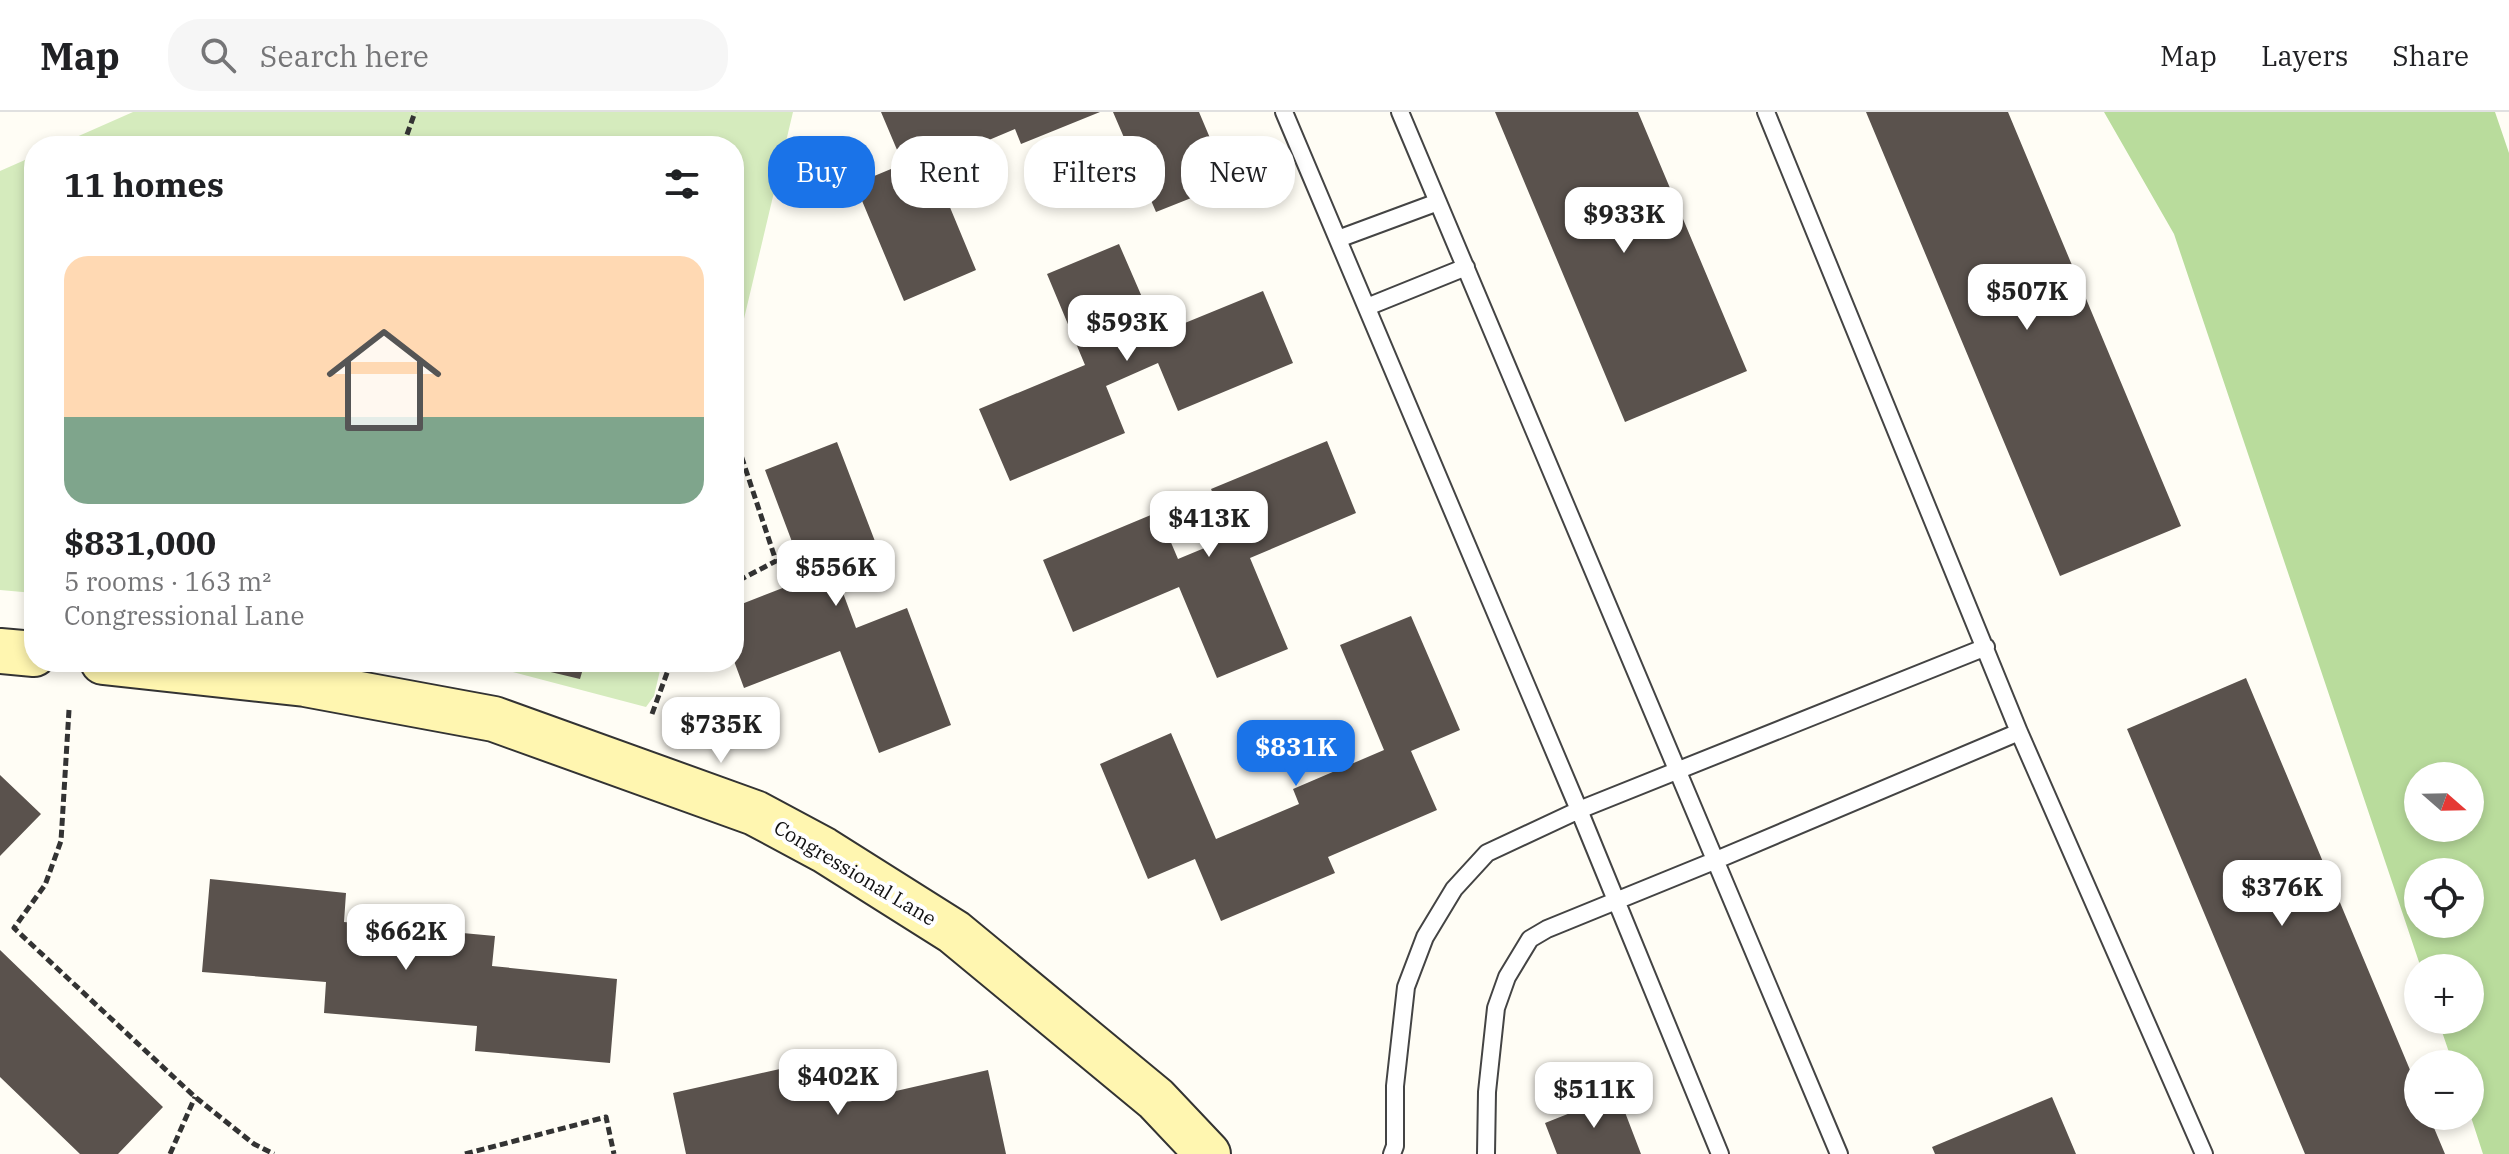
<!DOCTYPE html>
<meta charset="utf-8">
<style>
:root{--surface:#fff;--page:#f6f6f6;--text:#202124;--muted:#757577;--line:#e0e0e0;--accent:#1a73e8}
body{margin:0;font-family:"IBM Plex Serif",serif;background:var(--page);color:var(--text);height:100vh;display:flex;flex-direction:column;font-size:30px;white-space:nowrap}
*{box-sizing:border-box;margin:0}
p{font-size:26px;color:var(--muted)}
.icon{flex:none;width:44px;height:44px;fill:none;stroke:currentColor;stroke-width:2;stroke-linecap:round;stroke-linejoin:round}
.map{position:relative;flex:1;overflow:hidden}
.side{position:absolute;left:24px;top:24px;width:720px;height:536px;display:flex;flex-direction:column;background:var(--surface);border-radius:32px;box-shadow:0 4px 12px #0003}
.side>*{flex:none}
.guide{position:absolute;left:768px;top:24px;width:760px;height:72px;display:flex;gap:16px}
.needle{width:52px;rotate:110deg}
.fabs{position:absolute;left:2404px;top:650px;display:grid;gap:16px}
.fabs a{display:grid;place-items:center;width:80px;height:80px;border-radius:50%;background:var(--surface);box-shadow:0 4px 12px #0003;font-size:40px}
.price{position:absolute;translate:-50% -68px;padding:0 18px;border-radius:16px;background:#fff;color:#222;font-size:26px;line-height:52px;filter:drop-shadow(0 2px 4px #0008)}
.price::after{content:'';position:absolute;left:50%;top:48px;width:24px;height:18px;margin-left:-12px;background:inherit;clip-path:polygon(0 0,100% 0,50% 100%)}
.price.current{background:var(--accent);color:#fff}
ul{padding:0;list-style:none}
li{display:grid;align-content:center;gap:16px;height:424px;padding:0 40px}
li span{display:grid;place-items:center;height:248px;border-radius:24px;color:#555}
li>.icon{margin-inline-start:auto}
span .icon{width:144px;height:144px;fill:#fffc;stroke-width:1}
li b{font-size:34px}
h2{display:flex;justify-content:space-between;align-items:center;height:96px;padding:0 40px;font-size:34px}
.tag{padding:0 28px;border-radius:32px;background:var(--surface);box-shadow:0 4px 12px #0003;font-size:28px;line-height:72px}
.tag.current{background:var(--accent);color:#fff}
header{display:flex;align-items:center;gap:48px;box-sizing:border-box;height:112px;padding:0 40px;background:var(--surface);border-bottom:2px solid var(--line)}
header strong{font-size:38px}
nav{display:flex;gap:44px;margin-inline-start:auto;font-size:28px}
.search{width:560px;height:72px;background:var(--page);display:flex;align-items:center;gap:20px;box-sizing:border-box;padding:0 28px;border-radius:32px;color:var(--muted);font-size:30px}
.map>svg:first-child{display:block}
</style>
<header>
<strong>Map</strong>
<div class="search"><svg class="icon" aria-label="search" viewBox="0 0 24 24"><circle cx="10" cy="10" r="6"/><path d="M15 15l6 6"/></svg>Search here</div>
<nav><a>Map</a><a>Layers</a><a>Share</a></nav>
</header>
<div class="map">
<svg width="2509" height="1042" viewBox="0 0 2509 1042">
<rect width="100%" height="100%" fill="#fffdf5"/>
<path fill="#d5ebbd" d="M 133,0 L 793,0 L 734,249 L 734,34 L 56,34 Z
M 34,44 L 34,481 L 0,478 L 0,59 Z
M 475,550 L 662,550 L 654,584 L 646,595 Z"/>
<path fill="#b9dc9c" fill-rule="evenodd" d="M 2104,0 L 2495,0 L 2509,41 L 2509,1042 L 2483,1042 L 2470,1002 L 2470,952 L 2453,952 L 2438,908 L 2470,908 L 2470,856 L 2421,856 L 2174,122 ZM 2418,664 L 2470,664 L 2470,716 L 2418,716 ZM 2418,760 L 2470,760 L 2470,812 L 2418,812 Z"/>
<path fill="#5a524d" d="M 881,0 L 1100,0 L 1021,32 L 1015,17 L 932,52 L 976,158 L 904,189 L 855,72 L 903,52 Z
M 1113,0 L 1199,0 L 1229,71 L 1156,100 Z
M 1495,0 L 1638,0 L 1747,259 L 1625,310 Z
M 1866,0 L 2008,0 L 2181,414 L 2060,464 Z
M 1119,132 L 1158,222 L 1263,179 L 1293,251 L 1178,299 L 1158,251 L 1106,274 L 1125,321 L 1010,369 L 979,297 L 1085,253 L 1047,162 Z
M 1327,329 L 1356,401 L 1250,446 L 1288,537 L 1217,566 L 1179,475 L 1073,520 L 1043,448 L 1158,400 L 1178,447 L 1231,425 L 1211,377 Z
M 837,330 L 881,445 L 836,462 L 856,516 L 907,496 L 951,613 L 879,641 L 840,539 L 744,576 L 734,549 L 734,495 L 806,467 L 765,358 Z
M 1411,504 L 1460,618 L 1411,639 L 1437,698 L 1328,745 L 1335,761 L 1221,809 L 1195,747 L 1148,767 L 1100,652 L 1171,621 L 1216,727 L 1299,692 L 1293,677 L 1384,638 L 1340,533 Z
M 540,550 L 585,550 L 580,567 L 538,557 Z
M 2246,566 L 2418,977 L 2418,1004 L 2429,1004 L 2445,1042 L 2305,1042 L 2127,617 Z
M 0,663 L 41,702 L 0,744 Z
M 210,767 L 346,781 L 344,810 L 495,824 L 492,854 L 617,867 L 610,951 L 475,939 L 477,914 L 324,901 L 326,870 L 202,860 Z
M 0,838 L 163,995 L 118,1042 L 80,1042 L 0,965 Z
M 829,946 L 839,992 L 988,958 L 1006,1042 L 686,1042 L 673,981 Z
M 1618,982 L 1641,1042 L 1557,1042 L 1545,1011 Z
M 2052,985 L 2076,1042 L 1935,1042 L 1932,1035 Z"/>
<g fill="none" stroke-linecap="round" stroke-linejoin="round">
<g stroke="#444" stroke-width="20">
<path id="lane" d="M 1284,0 L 1579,698 L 1720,1042
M 1400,0 L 1839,1042
M 1766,0 L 2019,620 L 2204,1042
M 1338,127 L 1438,90
M 1367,195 L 1466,155
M 1392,1042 L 1395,1034 L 1395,974 L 1406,875 L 1425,825 L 1454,777 L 1487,741 L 1579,698 L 1986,535
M 1486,1042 L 1487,980 L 1496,896 L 1507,865 L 1530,827 L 1547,817 L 1714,749 L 2019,620"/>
</g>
<g stroke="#333" stroke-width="48">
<path id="secondary" d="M 0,539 L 34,542
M 103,550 L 305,572 L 494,607 L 755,701 L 824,738 L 954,820 L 1156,987 L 1208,1042"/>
</g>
<path stroke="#333" stroke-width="5" stroke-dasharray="8 4" stroke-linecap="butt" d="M 403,34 L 415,0
M 734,322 L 776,449 L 734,471
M 69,598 L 61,729 L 45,773 L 14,816 L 195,985 L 254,1032 L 274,1042
M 652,602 L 671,550
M 170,1042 L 195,985
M 465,1042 L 606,1005 L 614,1042"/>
<use href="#lane" stroke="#fff" stroke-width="16"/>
<use href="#secondary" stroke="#fff6b0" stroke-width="44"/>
</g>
<g text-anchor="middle" stroke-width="8" stroke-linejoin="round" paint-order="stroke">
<g font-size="20" fill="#111" stroke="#fff">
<text transform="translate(855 761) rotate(31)" y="7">Congressional Lane</text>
</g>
</g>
</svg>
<div class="fabs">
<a><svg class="needle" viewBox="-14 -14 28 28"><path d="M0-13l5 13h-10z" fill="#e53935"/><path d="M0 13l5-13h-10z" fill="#757577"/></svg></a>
<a><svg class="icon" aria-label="locate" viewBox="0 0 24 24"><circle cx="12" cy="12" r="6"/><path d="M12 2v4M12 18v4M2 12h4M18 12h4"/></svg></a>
<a>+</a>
<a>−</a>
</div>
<b class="price" style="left:1624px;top:143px">$933K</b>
<b class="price" style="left:2027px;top:220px">$507K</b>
<b class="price" style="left:1127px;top:251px">$593K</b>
<b class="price" style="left:1209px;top:447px">$413K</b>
<b class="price" style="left:836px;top:496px">$556K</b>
<b class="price" style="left:721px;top:653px">$735K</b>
<b class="price current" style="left:1296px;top:676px">$831K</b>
<b class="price" style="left:2282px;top:816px">$376K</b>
<b class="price" style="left:406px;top:860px">$662K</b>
<b class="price" style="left:838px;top:1005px">$402K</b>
<b class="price" style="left:1594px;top:1018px">$511K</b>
<div class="guide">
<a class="tag current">Buy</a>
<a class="tag">Rent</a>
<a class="tag">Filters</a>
<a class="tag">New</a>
</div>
<section class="side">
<h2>11 homes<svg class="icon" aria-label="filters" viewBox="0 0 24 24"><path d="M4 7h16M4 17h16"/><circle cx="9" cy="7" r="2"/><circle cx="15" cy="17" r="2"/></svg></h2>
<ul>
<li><span style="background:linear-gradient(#ffd9b3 65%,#7fa58c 0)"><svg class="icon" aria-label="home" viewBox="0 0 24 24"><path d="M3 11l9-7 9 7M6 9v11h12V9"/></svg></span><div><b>$831,000</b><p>5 rooms · 163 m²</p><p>Congressional Lane</p></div></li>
</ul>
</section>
</div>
